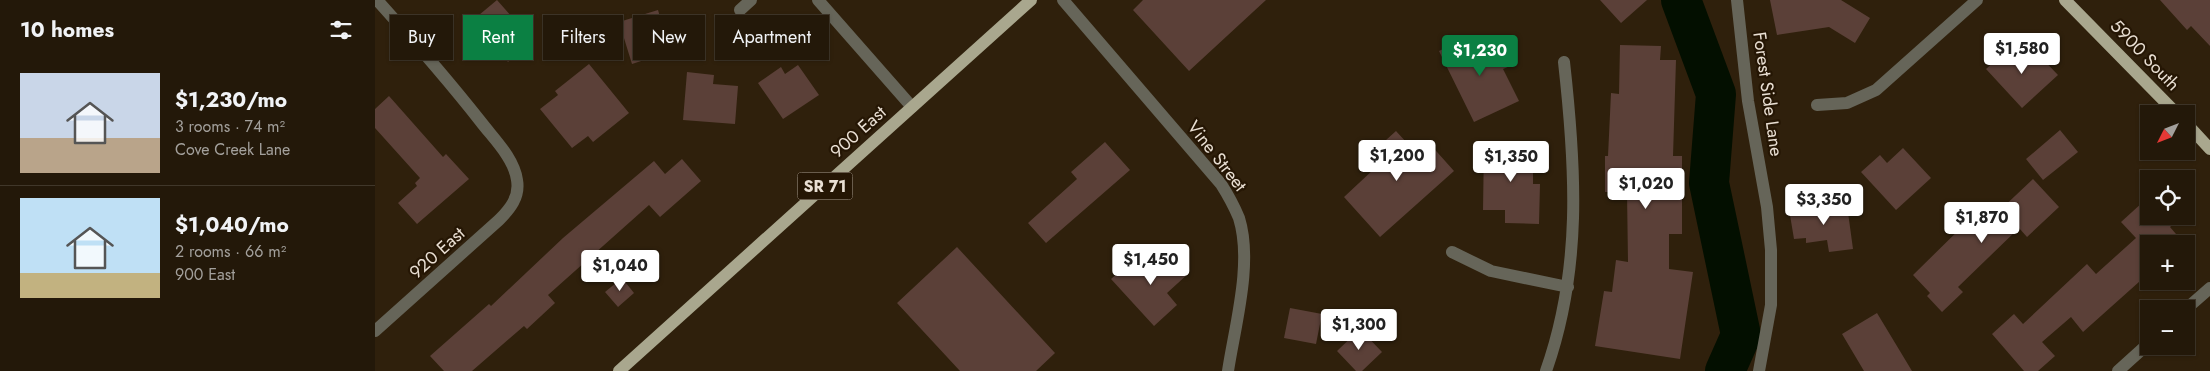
<!DOCTYPE html>
<meta charset="utf-8">
<style>
:root{--surface:#231809;--page:#2f2517;--text:#f1f3f6;--muted:#a3a09c;--line:#40372a;--accent:#0b8043}
body{margin:0;font-family:Jost,sans-serif;background:var(--page);color:var(--text);height:100vh;display:flex;flex-direction:column;font-size:19px;white-space:nowrap}
*{box-sizing:border-box;margin:0}
p{font-size:16px;color:var(--muted)}
.icon{flex:none;width:28px;height:28px;fill:none;stroke:currentColor;stroke-width:2;stroke-linecap:round;stroke-linejoin:round}
.map{position:relative;flex:1;overflow:hidden}
.sheet{display:flex;flex-direction:column;background:var(--surface);width:375px}
.sheet>*{flex:none}
.top-card{position:absolute;left:15px;top:15px;width:475px;height:45px;display:flex;gap:10px}
.needle{width:32px;rotate:228deg}
.fabs{position:absolute;left:1765px;top:105px;display:grid;gap:10px}
.fabs a{display:grid;place-items:center;width:55px;height:55px;border-radius:0px;background:var(--surface);box-shadow:0 1px 4px #0004,0 0 0 1px var(--line);font-size:25px}
.price{position:absolute;translate:-50% -42px;padding:0 11px;border-radius:5px;background:#fff;color:#222;font-size:16px;line-height:32px;filter:drop-shadow(0 1px 2px #0008)}
.price::after{content:'';position:absolute;left:50%;top:30px;width:15px;height:11px;margin-left:-8px;background:inherit;clip-path:polygon(0 0,100% 0,50% 100%)}
.price.current{background:var(--accent);color:#fff}
ul{padding:0;list-style:none}
li{display:flex;align-items:center;gap:15px;height:125px;padding:0 20px}
li+li{border-top:1px solid var(--line)}
li span{display:grid;place-items:center;flex:none;width:140px;height:100px;border-radius:0px;color:#555}
li>.icon{margin-inline-start:auto}
span .icon{width:60px;height:60px;fill:#fffc;stroke-width:1}
li b{font-size:21px}
h2{display:flex;justify-content:space-between;align-items:center;height:60px;padding:0 20px;font-size:21px}
.chip{padding:0 18px;border-radius:0px;background:var(--surface);box-shadow:0 1px 4px #0004,0 0 0 1px var(--line);font-size:18px;line-height:45px}
.chip.current{background:var(--accent);color:#fff}
main{display:flex;flex:1;min-height:0}
.map>svg:first-child{display:block}
</style>
<main>
<section class="sheet">
<h2>10 homes<svg class="icon" aria-label="filters" viewBox="0 0 24 24"><path d="M4 7h16M4 17h16"/><circle cx="9" cy="7" r="2"/><circle cx="15" cy="17" r="2"/></svg></h2>
<ul>
<li><span style="background:linear-gradient(#c9d6e8 65%,#b9a48a 0)"><svg class="icon" aria-label="home" viewBox="0 0 24 24"><path d="M3 11l9-7 9 7M6 9v11h12V9"/></svg></span><div><b>$1,230/mo</b><p>3 rooms · 74 m²</p><p>Cove Creek Lane</p></div></li>
<li><span style="background:linear-gradient(#bfe0f5 75%,#c2b280 0)"><svg class="icon" aria-label="home" viewBox="0 0 24 24"><path d="M3 11l9-7 9 7M6 9v11h12V9"/></svg></span><div><b>$1,040/mo</b><p>2 rooms · 66 m²</p><p>900 East</p></div></li>
</ul>
</section>
<div class="map">
<svg width="1835" height="371" viewBox="0 0 1835 371">
<rect width="100%" height="100%" fill="#2f200c"/>
<g fill="none" stroke-linecap="round" stroke-linejoin="round">
<path stroke="#030f00" stroke-width="40" d="M 1306,0 L 1341,94 L 1334,183 L 1366,335 L 1350,371"/>
</g>
<path fill="#5b4038" d="M 122,0 L 158,41 L 133,62 L 98,20 Z
M 768,0 L 891,0 L 814,71 L 758,10 Z
M 1225,0 L 1272,0 L 1246,23 Z
M 1395,0 L 1466,0 L 1495,18 L 1480,43 L 1454,27 L 1402,35 Z
M 1785,0 L 1835,0 L 1835,46 L 1816,26 L 1812,30 Z
M 283,10 L 288,27 L 295,25 L 303,49 L 257,64 L 244,22 Z
M 1098,35 L 1104,49 L 1122,40 L 1135,66 L 1128,69 L 1144,101 L 1099,122 L 1064,51 Z
M 1245,45 L 1286,46 L 1285,60 L 1301,60 L 1298,156 L 1307,156 L 1307,234 L 1294,234 L 1294,269 L 1318,272 L 1305,359 L 1220,346 L 1229,291 L 1237,292 L 1241,260 L 1253,262 L 1252,192 L 1230,192 L 1230,156 L 1233,156 L 1236,93 L 1244,94 Z
M 1655,46 L 1683,75 L 1647,108 L 1611,69 L 1634,48 L 1643,57 Z
M 214,64 L 254,113 L 218,142 L 213,136 L 197,148 L 165,109 L 183,95 L 180,91 Z
M 423,65 L 444,95 L 408,119 L 383,83 L 406,67 L 410,74 Z
M 312,72 L 339,75 L 338,84 L 363,86 L 360,124 L 308,120 Z
M 14,96 L 68,157 L 71,154 L 94,179 L 42,224 L 23,203 L 42,186 L 40,183 L 45,178 L 0,128 L 0,109 Z
M 1685,130 L 1703,152 L 1668,180 L 1651,159 Z
M 1021,131 L 1032,143 L 1054,143 L 1079,171 L 1005,237 L 969,197 L 999,169 L 990,159 Z
M 730,142 L 755,170 L 671,243 L 653,223 L 702,179 L 696,172 Z
M 1109,144 L 1158,146 L 1158,184 L 1165,184 L 1164,224 L 1130,223 L 1130,210 L 1108,210 Z
M 1528,148 L 1556,178 L 1521,210 L 1486,172 L 1505,155 L 1512,163 Z
M 307,159 L 326,181 L 285,217 L 274,205 L 173,295 L 180,303 L 152,329 L 149,326 L 97,371 L 69,371 L 55,356 L 114,304 L 116,306 L 188,238 L 279,161 L 290,174 Z
M 1658,179 L 1684,207 L 1652,237 L 1644,228 L 1583,287 L 1588,292 L 1567,312 L 1552,296 L 1555,293 L 1538,275 L 1595,219 L 1605,229 Z
M 1449,199 L 1450,208 L 1472,205 L 1478,249 L 1454,252 L 1452,240 L 1431,243 L 1431,238 L 1419,239 L 1415,215 L 1432,212 L 1430,202 Z
M 1768,202 L 1774,208 L 1774,216 L 1807,216 L 1795,227 L 1801,234 L 1790,244 L 1774,244 L 1774,273 L 1708,332 L 1696,317 L 1667,342 L 1680,356 L 1663,371 L 1649,371 L 1617,334 L 1639,314 L 1648,324 L 1712,264 L 1721,274 L 1761,238 L 1746,222 Z
M 582,247 L 680,353 L 661,371 L 585,371 L 522,303 Z
M 795,252 L 814,273 L 792,293 L 802,305 L 779,326 L 736,279 L 760,258 L 772,272 Z
M 247,278 L 259,293 L 243,307 L 230,292 Z
M 915,308 L 947,314 L 941,344 L 909,338 Z
M 1502,313 L 1537,371 L 1489,371 L 1467,334 Z
M 985,329 L 1007,352 L 987,371 L 981,371 L 962,351 Z"/>
<g fill="none" stroke-linecap="round" stroke-linejoin="round">
<path stroke="#666559" stroke-width="12" d="M 443,0 L 537,107
M 688,0 L 846,184 C 853,195 859,206 864,218 C 878,263 860,325 853,371
M 1362,0 L 1373,101 L 1392,207 L 1396,250 L 1396,305 L 1384,371
M 365,10 L 376,0
M 1442,105 L 1472,103 L 1501,90 L 1602,0
M 1077,252 L 1116,271 L 1193,287
M 1811,309 L 1835,288
M 0,331 L 124,220 C 135,209 145,197 142,180 C 139,158 119,139 106,122 C 73,80 38,40 2,0
M 1171,371 C 1207,269 1201,169 1189,62
M 1743,371 L 1774,343"/>
<path stroke="#a9a78e" stroke-width="12" d="M 1690,0 L 1802,114
M 1811,123 L 1835,149
M 244,371 L 656,0"/>
</g>
<g text-anchor="middle" stroke-width="4.5" stroke-linejoin="round" paint-order="stroke">
<rect fill="#251604" stroke="#aea395" stroke-width="1" x="422.5" y="172.5" width="55" height="27" rx="4"/>
<g font-size="16" font-weight="bold" fill="#e9dfd3">
<text x="450" y="192">SR 71</text>
</g>
<g font-size="18" fill="#e9dfd3" stroke="#251604">
<text transform="translate(1770 55) rotate(46)" y="6">5900 South</text>
<text transform="translate(1393 94) rotate(82)" y="6">Forest Side Lane</text>
<text transform="translate(483 132) rotate(-42)" y="6">900 East</text>
<text transform="translate(842 156) rotate(52)" y="6">Vine Street</text>
<text transform="translate(62 253) rotate(-42)" y="6">920 East</text>
</g>
</g>
</svg>
<div class="fabs">
<a><svg class="needle" viewBox="-14 -14 28 28"><path d="M0-13l5 13h-10z" fill="#e53935"/><path d="M0 13l5-13h-10z" fill="#a3a09c"/></svg></a>
<a><svg class="icon" aria-label="locate" viewBox="0 0 24 24"><circle cx="12" cy="12" r="6"/><path d="M12 2v4M12 18v4M2 12h4M18 12h4"/></svg></a>
<a>+</a>
<a>−</a>
</div>
<b class="price" style="left:1647px;top:75px">$1,580</b>
<b class="price current" style="left:1105px;top:77px">$1,230</b>
<b class="price" style="left:1022px;top:182px">$1,200</b>
<b class="price" style="left:1136px;top:183px">$1,350</b>
<b class="price" style="left:1271px;top:210px">$1,020</b>
<b class="price" style="left:1449px;top:226px">$3,350</b>
<b class="price" style="left:1607px;top:244px">$1,870</b>
<b class="price" style="left:776px;top:286px">$1,450</b>
<b class="price" style="left:245px;top:292px">$1,040</b>
<b class="price" style="left:984px;top:351px">$1,300</b>
<div class="top-card">
<a class="chip">Buy</a>
<a class="chip current">Rent</a>
<a class="chip">Filters</a>
<a class="chip">New</a>
<a class="chip">Apartment</a>
</div>
</div>
</main>
